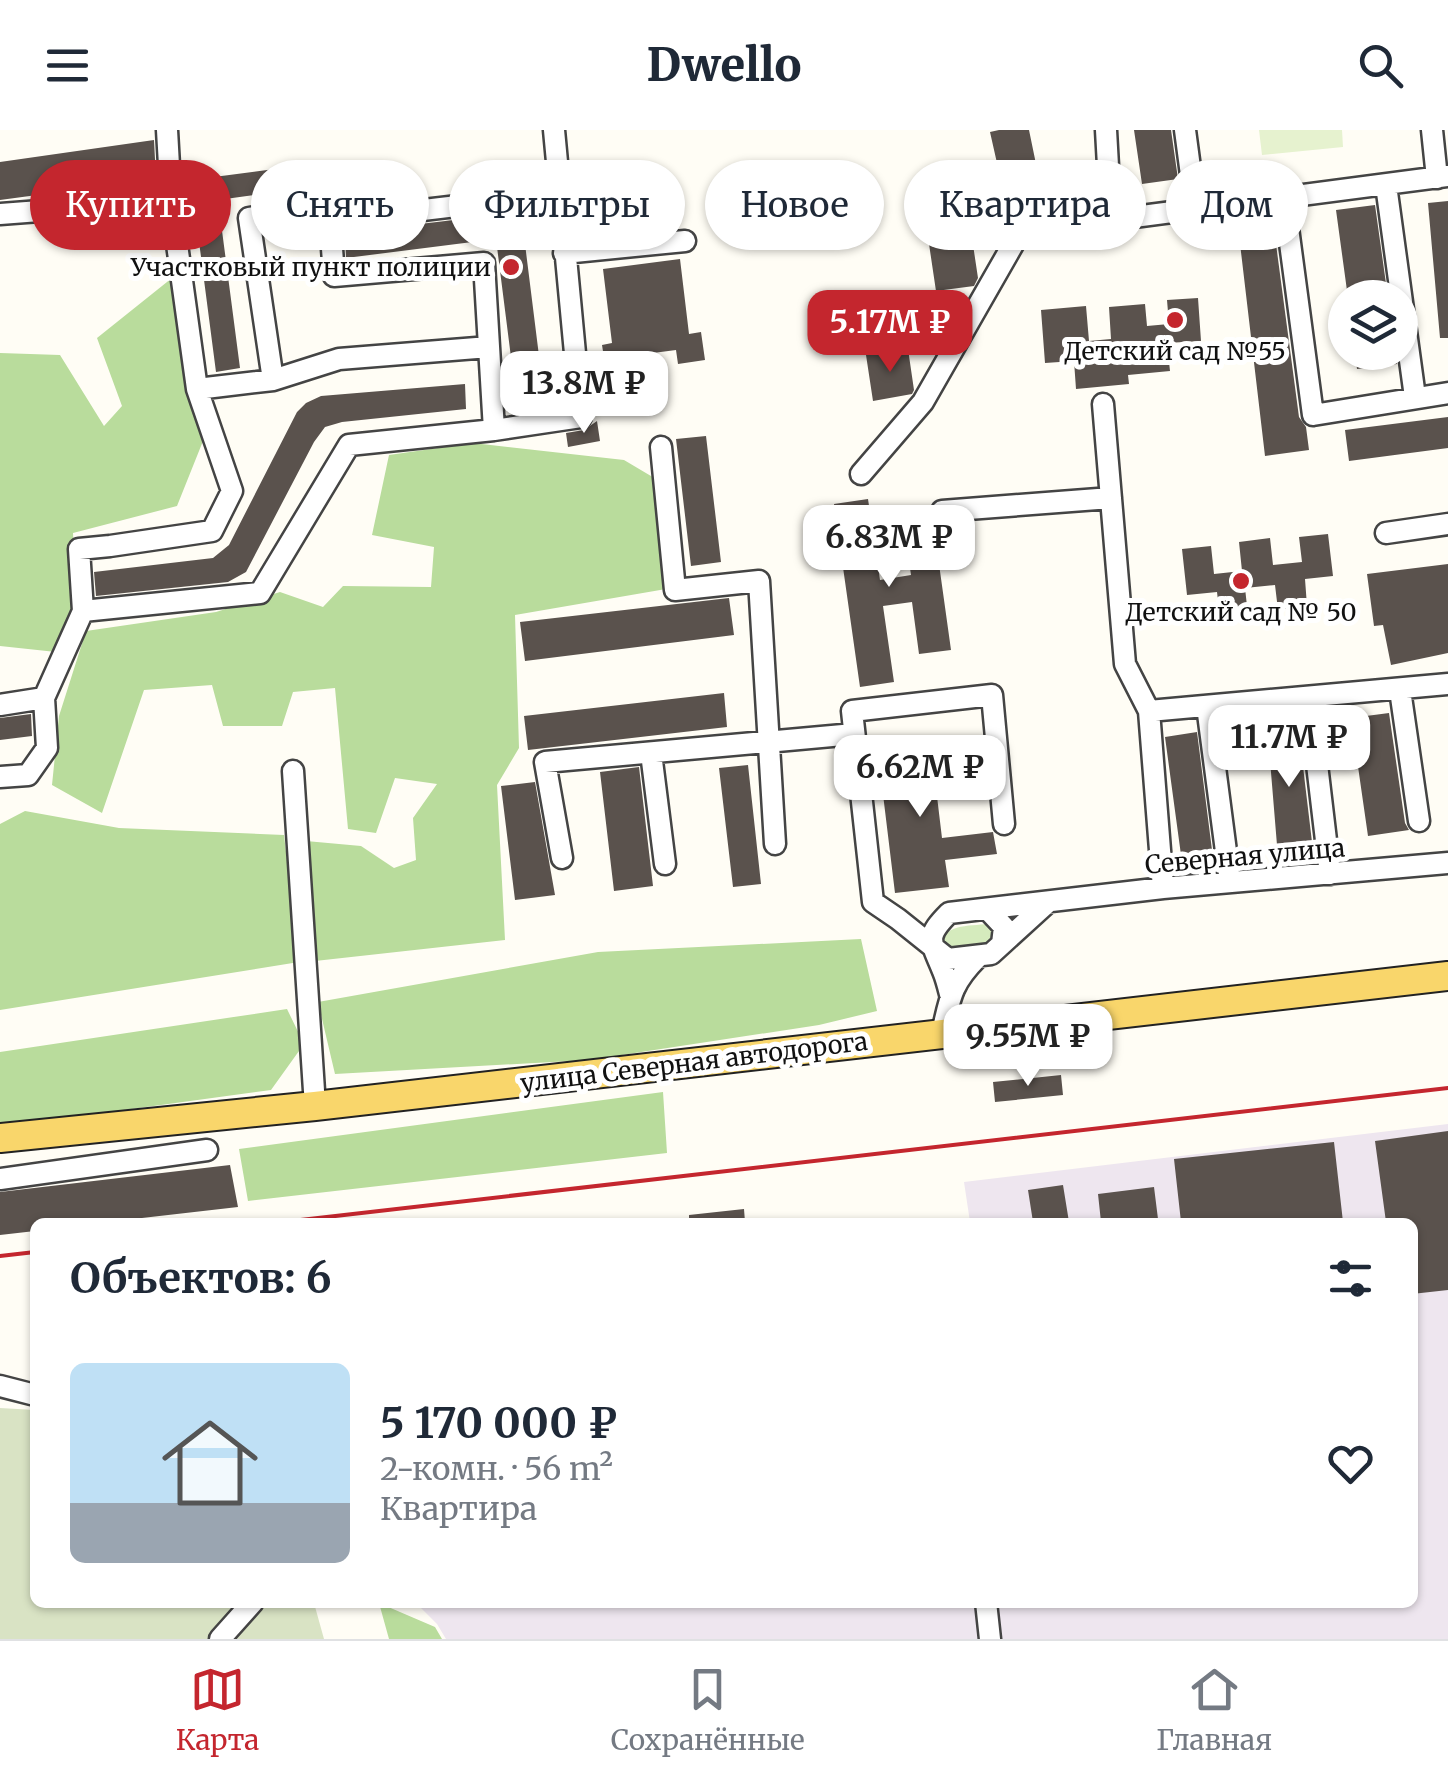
<!DOCTYPE html>
<html lang="ru">
<meta charset="utf-8">
<style>
:root{--surface:#fff;--page:#f2f2f3;--text:#1f2937;--muted:#747a83;--line:#e0e1e3;--accent:#c4262e}
body{margin:0;font-family:Merriweather,serif;background:var(--page);color:var(--text);height:100vh;display:flex;flex-direction:column;font-size:38px;white-space:nowrap}
*{box-sizing:border-box;margin:0}
p{font-size:32px;color:var(--muted)}
.icon{flex:none;width:55px;height:55px;fill:none;stroke:currentColor;stroke-width:2;stroke-linecap:round;stroke-linejoin:round}
.map{position:relative;flex:1;overflow:hidden}
.drawer{position:absolute;left:30px;top:1088px;width:1388px;height:390px;display:flex;flex-direction:column;background:var(--surface);border-radius:15px;box-shadow:0 2px 8px #0004}
.drawer>*{flex:none}
.hud{position:absolute;left:30px;top:30px;width:1390px;height:90px;display:flex;gap:20px}
.controls{position:absolute;left:1328px;top:150px;display:grid;gap:20px}
.controls a{display:grid;place-items:center;width:90px;height:90px;border-radius:50%;background:var(--surface);box-shadow:0 2px 8px #0004;font-size:50px}
.price{position:absolute;translate:-50% -85px;padding:0 22px;border-radius:20px;background:#fff;color:#222;font-size:32px;line-height:65px;filter:drop-shadow(0 2px 5px #0008)}
.price::after{content:'';position:absolute;left:50%;top:60px;width:30px;height:22px;margin-left:-15px;background:inherit;clip-path:polygon(0 0,100% 0,50% 100%)}
.price.on{background:var(--accent);color:#fff}
ul{padding:0;list-style:none}
li{display:flex;align-items:center;gap:30px;height:250px;padding:0 40px}
li+li{border-top:2px solid var(--line)}
li span{display:grid;place-items:center;flex:none;width:280px;height:200px;border-radius:15px;color:#555}
li>.icon{margin-inline-start:auto}
span .icon{width:120px;height:120px;fill:#fffc;stroke-width:1}
li b{font-size:42px}
h2{display:flex;justify-content:space-between;align-items:center;height:120px;padding:0 40px;font-size:42px}
.chip{padding:0 35px;border-radius:45px;background:var(--surface);box-shadow:0 2px 8px #0004;font-size:35px;line-height:90px}
.chip.on{background:var(--accent);color:#fff}
header{display:flex;justify-content:space-between;align-items:center;height:130px;padding:0 40px;background:var(--surface);font-size:45px;font-weight:800}
.menu{display:flex;justify-content:space-around;align-items:center;height:140px;border-top:2px solid var(--line);background:var(--surface);font-size:28px;color:var(--muted)}
.menu a{display:grid;justify-items:center;gap:5px}
.menu .on{color:var(--accent)}
.map>svg:first-child{display:block}
</style>
<header><svg class="icon" aria-label="menu" viewBox="0 0 24 24"><path d="M4 6h16M4 12h16M4 18h16"/></svg>Dwello<svg class="icon" aria-label="search" viewBox="0 0 24 24"><circle cx="10" cy="10" r="6"/><path d="M15 15l6 6"/></svg></header>
<div class="map">
<svg width="1448" height="1509" viewBox="0 0 1448 1509">
<rect width="100%" height="100%" fill="#fffdf5"/>
<path fill="#eee6ef" d="M 1448,994 L 1448,1509 L 446,1509 L 437,1494 L 416,1473 L 1412,1472 L 1412,1092 L 970,1092 L 964,1052 Z"/>
<path fill="#d5ebbd" d="M 988,794 L 996,809 L 989,819 L 951,824 L 943,818 C 938,794 970,796 988,794 Z"/>
<path fill="#b9dc9c" d="M 187,136 L 207,301 L 177,376 L 73,403 L 76,466 L 56,522 L 0,516 L 0,223 L 60,225 L 104,296 L 122,276 L 97,208 Z
M 473,313 L 624,330 L 656,349 L 666,459 L 515,485 L 519,618 L 497,655 L 505,810 L 315,831 L 306,711 L 361,716 L 394,738 L 416,730 L 413,688 L 437,654 L 395,648 L 376,703 L 348,699 L 335,558 L 293,562 L 282,596 L 223,596 L 212,555 L 144,560 L 102,683 L 52,655 L 59,586 L 86,501 L 216,482 L 280,462 L 323,477 L 343,456 L 431,457 L 434,417 L 372,405 L 389,325 Z
M 25,681 L 119,698 L 284,705 L 299,832 L 0,880 L 0,694 Z
M 861,809 L 877,881 L 819,895 L 589,930 L 335,944 L 318,872 L 598,822 Z
M 287,879 L 304,914 L 271,960 L 0,997 L 0,922 Z
M 663,962 L 667,1023 L 248,1071 L 239,1019 Z
M 379,1473 L 435,1497 L 442,1509 L 389,1509 Z"/>
<path fill="#d9e3c4" d="M 0,1278 L 35,1280 L 35,1472 L 314,1473 L 324,1509 L 0,1509 Z"/>
<path fill="#e6f2cf" d="M 1259,0 L 1342,0 L 1343,17 L 1262,25 Z"/>
<path fill="#5a524d" d="M 999,0 L 1029,0 L 1036,34 L 999,42 L 990,2 Z
M 1134,0 L 1171,0 L 1178,49 L 1142,54 Z
M 154,10 L 156,49 L 0,70 L 0,32 Z
M 327,32 L 332,70 L 318,71 L 306,67 L 305,58 L 218,70 L 240,238 L 216,242 L 191,50 Z
M 1448,71 L 1448,208 L 1440,208 L 1428,73 Z
M 1375,75 L 1388,168 L 1348,168 L 1336,80 Z
M 521,82 L 545,274 L 507,279 L 505,252 L 514,251 L 496,109 L 346,128 L 345,103 Z
M 1272,84 L 1299,287 L 1306,297 L 1309,320 L 1265,326 L 1237,88 Z
M 972,108 L 978,148 L 974,156 L 936,161 L 929,114 Z
M 680,129 L 689,204 L 701,202 L 705,230 L 678,234 L 676,220 L 630,226 L 632,237 L 606,240 L 602,215 L 612,213 L 603,139 Z
M 1198,168 L 1201,211 L 1167,213 L 1170,241 L 1128,245 L 1129,254 L 1076,259 L 1074,231 L 1045,233 L 1041,180 L 1086,176 L 1089,211 L 1111,209 L 1109,177 L 1145,174 L 1147,196 L 1169,194 L 1167,170 Z
M 908,219 L 914,260 L 912,264 L 873,271 L 866,225 Z
M 1355,222 L 1395,222 L 1397,234 L 1357,239 Z
M 465,254 L 466,279 L 342,292 L 325,297 L 314,312 L 246,442 L 228,452 L 96,466 L 94,442 L 213,428 L 229,415 L 297,282 L 306,273 L 321,266 Z
M 1448,287 L 1448,318 L 1349,331 L 1345,300 Z
M 597,291 L 600,311 L 568,317 L 566,303 L 584,300 Z
M 706,306 L 721,432 L 691,436 L 676,309 Z
M 868,369 L 880,450 L 911,445 L 903,390 L 930,387 L 933,391 L 951,520 L 919,524 L 912,472 L 883,476 L 894,552 L 860,557 L 834,374 Z
M 1328,404 L 1333,446 L 1305,449 L 1307,476 L 1278,480 L 1275,455 L 1245,458 L 1248,485 L 1220,488 L 1217,462 L 1187,465 L 1182,419 L 1211,416 L 1214,444 L 1242,441 L 1239,412 L 1270,408 L 1273,435 L 1302,432 L 1299,407 Z
M 1448,434 L 1448,523 L 1391,535 L 1383,495 L 1374,496 L 1367,444 Z
M 729,468 L 734,505 L 525,531 L 520,492 Z
M 724,563 L 727,597 L 528,620 L 524,586 Z
M 1389,583 L 1405,693 L 1409,700 L 1368,706 L 1351,588 Z
M 31,584 L 32,606 L 0,610 L 0,588 Z
M 1197,602 L 1212,720 L 1181,725 L 1165,607 Z
M 1299,603 L 1312,712 L 1277,715 L 1268,606 Z
M 930,608 L 942,708 L 993,702 L 997,724 L 945,730 L 949,757 L 895,763 L 877,615 Z
M 748,635 L 761,754 L 733,757 L 719,638 Z
M 639,637 L 653,756 L 614,761 L 600,642 Z
M 535,652 L 555,765 L 515,770 L 501,656 Z
M 1061,945 L 1063,965 L 995,972 L 993,952 Z
M 1448,1001 L 1448,1160 L 1412,1164 L 1412,1092 L 1386,1092 L 1375,1011 Z
M 1334,1012 L 1343,1092 L 1181,1092 L 1174,1029 Z
M 230,1035 L 238,1077 L 107,1092 L 35,1092 L 35,1101 L 0,1105 L 0,1062 Z
M 1063,1055 L 1069,1092 L 1033,1092 L 1028,1060 Z
M 1154,1057 L 1158,1089 L 1101,1092 L 1098,1064 Z
M 744,1079 L 745,1092 L 689,1092 L 689,1085 Z"/>
<g fill="none" stroke-linecap="round" stroke-linejoin="round">
<g stroke="#444" stroke-width="25">
<path id="minor" d="M 1106,0 L 1111,90 L 1448,46
M 1185,0 L 1191,45
M 1432,0 L 1437,48
M 1386,55 L 1415,267
M 1284,68 L 1313,285 L 1448,263
M 171,71 L 197,259 L 232,361 L 212,401 L 110,416 L 79,419 L 83,481 L 260,463 L 349,315 L 494,300 L 581,287 L 554,0
M 0,84 L 171,71 L 167,0
M 330,91 L 334,146 L 484,133 L 494,300
M 564,123 L 685,111
M 273,250 L 339,229 L 489,217
M 197,259 L 273,250 L 249,88 L 303,80 L 330,91 L 559,64
M 1103,274 L 1125,534 L 1149,581
M 661,317 L 675,460 L 759,451 L 775,714
M 861,344 L 923,272 L 1039,69 L 1110,63
M 942,381 L 1111,368
M 1386,403 L 1448,394
M 1400,560 L 1419,691
M 1309,567 L 1330,744
M 0,575 L 44,568 L 83,481
M 1207,576 L 1230,752
M 651,623 L 665,734
M 293,641 L 315,976
M 0,647 L 28,645 L 47,618 L 44,568
M 562,728 L 545,632 L 854,604
M 1163,758 L 1149,581 L 1448,554
M 987,779 L 1004,797 L 1002,814 L 991,824 L 948,829 L 898,789 L 873,772 L 852,581 L 992,565 L 1004,694
M 1002,814 L 1047,773
M 950,864 C 948,856 946,848 943,841 C 931,811 924,808 949,783 L 1163,758 L 1448,733
M 942,903 C 950,868 951,854 977,828
M 0,1049 L 207,1020
M 0,1256 L 35,1265
M 986,1472 L 990,1509
M 220,1509 L 253,1472"/>
</g>
<g stroke="#222" stroke-width="32">
<path id="major" d="M 0,1008 L 315,976 L 1448,846"/>
</g>
<use href="#minor" stroke="#fff" stroke-width="20"/>
<use href="#major" stroke="#f9d66b" stroke-width="28"/>
<path stroke="#c4262e" stroke-width="4" d="M 283,1092 L 1448,958
M 0,1126 L 35,1122"/>
</g>
<g fill="#c4262e" stroke="#fff" stroke-width="4">
<circle cx="511" cy="137" r="10"/>
<circle cx="1175" cy="190" r="10"/>
<circle cx="1241" cy="451" r="10"/>
</g>
<g text-anchor="middle" stroke-width="10" stroke-linejoin="round" paint-order="stroke">
<g font-size="25" fill="#111" stroke="#fff">
<text x="491" y="146" text-anchor="end">Участковый пункт полиции</text>
<text x="1175" y="230">Детский сад №55</text>
<text x="1241" y="491">Детский сад № 50</text>
</g>
<g font-size="25" fill="#111" stroke="#fff">
<text transform="translate(1245 726) rotate(-5)" y="9">Северная улица</text>
<text transform="translate(694 932) rotate(-7)" y="9">улица Северная автодорога</text>
</g>
</g>
</svg>
<div class="controls">
<a><svg class="icon" aria-label="layers" viewBox="0 0 24 24"><path d="M12 4l9 5-9 5-9-5zM3 14l9 5 9-5"/></svg></a>
</div>
<b class="price on" style="left:890px;top:245px">5.17M ₽</b>
<b class="price" style="left:584px;top:306px">13.8M ₽</b>
<b class="price" style="left:889px;top:460px">6.83M ₽</b>
<b class="price" style="left:1289px;top:660px">11.7M ₽</b>
<b class="price" style="left:920px;top:690px">6.62M ₽</b>
<b class="price" style="left:1028px;top:959px">9.55M ₽</b>
<div class="hud">
<a class="chip on">Купить</a>
<a class="chip">Снять</a>
<a class="chip">Фильтры</a>
<a class="chip">Новое</a>
<a class="chip">Квартира</a>
<a class="chip">Дом</a>
</div>
<section class="drawer">
<h2>Объектов: 6<svg class="icon" aria-label="filters" viewBox="0 0 24 24"><path d="M4 7h16M4 17h16"/><circle cx="9" cy="7" r="2"/><circle cx="15" cy="17" r="2"/></svg></h2>
<ul>
<li><span style="background:linear-gradient(#bfe0f5 70%,#9aa5b1 0)"><svg class="icon" aria-label="home" viewBox="0 0 24 24"><path d="M3 11l9-7 9 7M6 9v11h12V9"/></svg></span><div><b>5 170 000 ₽</b><p>2-комн. · 56 m²</p><p>Квартира</p></div><svg class="icon" aria-label="heart" viewBox="0 0 24 24"><path d="M12 20l-8-8c-3-5 5-10 8-4 3-6 11-1 8 4z"/></svg></li>
</ul>
</section>
</div>
<nav class="menu">
<a class="on"><svg class="icon" aria-label="map" viewBox="0 0 24 24"><path d="M3 6l6-2 6 2 6-2v14l-6 2-6-2-6 2zM9 4v14M15 6v14"/></svg>Карта</a>
<a><svg class="icon" aria-label="saved" viewBox="0 0 24 24"><path d="M7 4h10v16l-5-4-5 4z"/></svg>Сохранённые</a>
<a><svg class="icon" aria-label="home" viewBox="0 0 24 24"><path d="M3 11l9-7 9 7M6 9v11h12V9"/></svg>Главная</a>
</nav>
